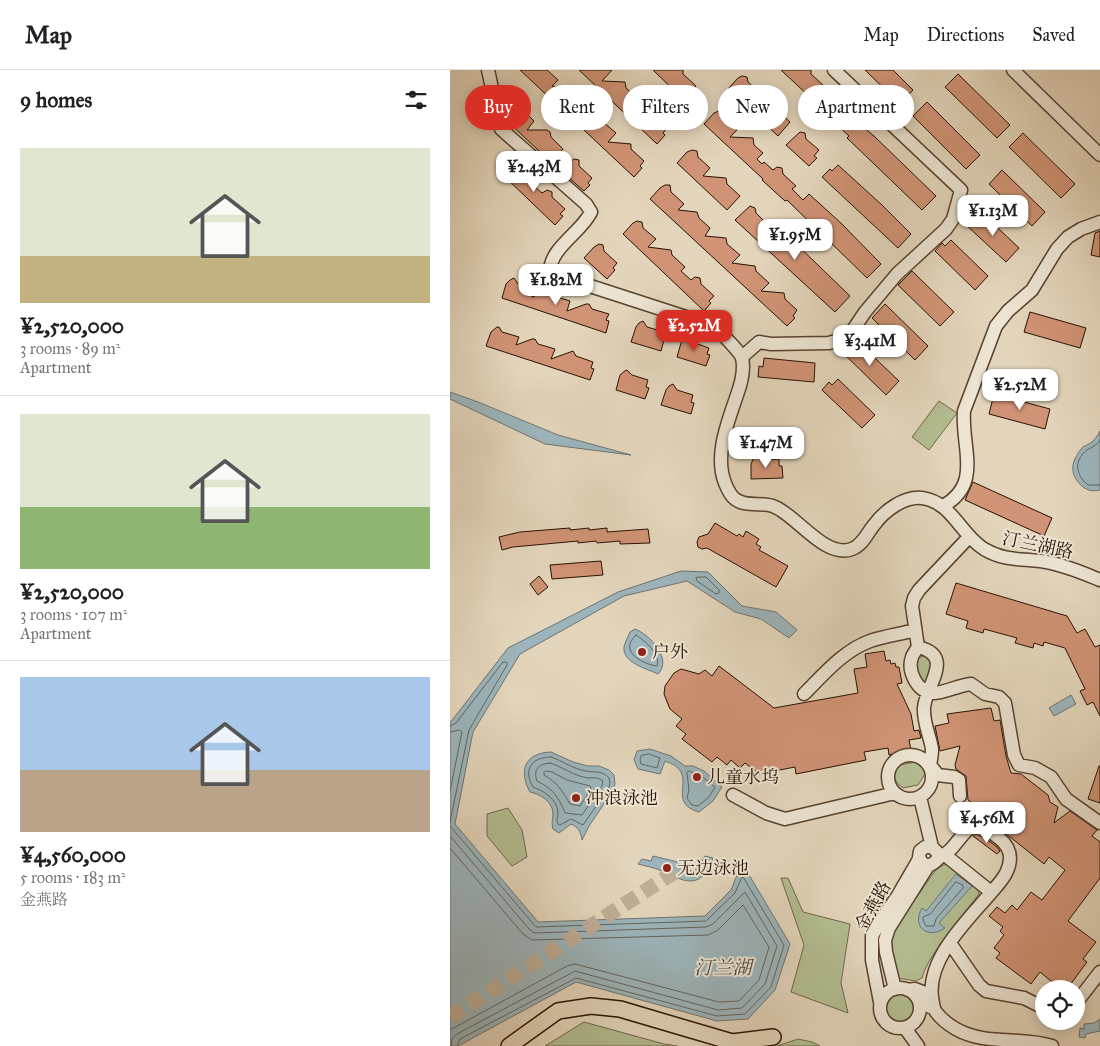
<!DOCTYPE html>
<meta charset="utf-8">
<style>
:root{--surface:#fff;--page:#f2f2f2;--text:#202124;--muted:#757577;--line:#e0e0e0;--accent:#d93025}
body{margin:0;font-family:"IM FELL Great Primer","Noto Serif SC",serif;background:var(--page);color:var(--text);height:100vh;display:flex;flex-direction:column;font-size:19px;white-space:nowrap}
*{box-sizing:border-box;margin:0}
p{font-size:16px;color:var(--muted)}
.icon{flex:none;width:28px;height:28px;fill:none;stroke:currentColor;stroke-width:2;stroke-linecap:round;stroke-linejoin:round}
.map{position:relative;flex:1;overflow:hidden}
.sheet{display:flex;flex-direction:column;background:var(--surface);width:450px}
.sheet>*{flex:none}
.hud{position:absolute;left:15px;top:15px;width:475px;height:45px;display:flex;gap:10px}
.tools{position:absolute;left:585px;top:910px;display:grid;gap:10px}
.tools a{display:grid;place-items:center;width:50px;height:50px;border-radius:50%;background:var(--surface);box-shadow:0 2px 12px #0003;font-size:25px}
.price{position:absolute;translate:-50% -42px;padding:0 11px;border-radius:10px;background:#fff;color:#222;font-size:16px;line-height:32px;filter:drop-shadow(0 1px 2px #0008)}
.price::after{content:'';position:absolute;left:50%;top:30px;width:15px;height:11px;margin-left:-8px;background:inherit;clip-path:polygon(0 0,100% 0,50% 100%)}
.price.on{background:var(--accent);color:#fff}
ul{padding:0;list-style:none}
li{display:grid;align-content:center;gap:10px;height:265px;padding:0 20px}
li+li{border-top:1px solid var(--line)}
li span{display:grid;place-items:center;height:155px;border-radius:0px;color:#555}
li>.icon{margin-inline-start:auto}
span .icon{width:90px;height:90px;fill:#fffc;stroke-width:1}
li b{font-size:21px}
h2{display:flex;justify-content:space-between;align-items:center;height:60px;padding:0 20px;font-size:21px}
.pill{padding:0 18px;border-radius:22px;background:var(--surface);box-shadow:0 2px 12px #0003;font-size:18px;line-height:45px}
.pill.on{background:var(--accent);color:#fff}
header{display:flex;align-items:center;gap:30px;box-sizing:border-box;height:70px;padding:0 25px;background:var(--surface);border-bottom:1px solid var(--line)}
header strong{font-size:24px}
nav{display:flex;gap:28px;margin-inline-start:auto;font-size:18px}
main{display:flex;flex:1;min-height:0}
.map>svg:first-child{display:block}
</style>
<header>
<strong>Map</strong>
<nav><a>Map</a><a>Directions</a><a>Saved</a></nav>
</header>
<main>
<section class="sheet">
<h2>9 homes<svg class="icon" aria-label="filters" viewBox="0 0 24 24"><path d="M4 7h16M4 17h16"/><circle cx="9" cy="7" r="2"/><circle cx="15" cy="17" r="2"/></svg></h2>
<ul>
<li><span style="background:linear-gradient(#dfe7d0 70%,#c2b280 0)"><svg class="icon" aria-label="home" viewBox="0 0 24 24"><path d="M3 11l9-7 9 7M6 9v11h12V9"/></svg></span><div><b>¥2,520,000</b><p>3 rooms · 89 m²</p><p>Apartment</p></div></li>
<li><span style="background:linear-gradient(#dfe7d0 60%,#8fb573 0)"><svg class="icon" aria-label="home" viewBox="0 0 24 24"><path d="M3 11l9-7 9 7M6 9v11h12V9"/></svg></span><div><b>¥2,520,000</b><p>3 rooms · 107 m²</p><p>Apartment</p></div></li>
<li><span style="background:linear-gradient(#a9c7e8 60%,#b9a48a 0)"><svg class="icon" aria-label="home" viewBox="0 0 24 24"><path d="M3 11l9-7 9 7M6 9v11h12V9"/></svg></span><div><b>¥4,560,000</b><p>5 rooms · 183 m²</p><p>金燕路</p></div></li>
</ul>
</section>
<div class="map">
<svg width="650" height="976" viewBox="0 0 650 976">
<rect width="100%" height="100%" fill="#e3d5bb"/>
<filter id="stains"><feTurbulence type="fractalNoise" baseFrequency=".004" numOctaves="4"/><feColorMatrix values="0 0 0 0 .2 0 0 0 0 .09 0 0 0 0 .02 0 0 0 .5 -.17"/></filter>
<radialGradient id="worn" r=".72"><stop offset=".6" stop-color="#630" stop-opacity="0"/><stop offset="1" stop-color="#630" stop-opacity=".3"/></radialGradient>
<path fill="#b3bd91" stroke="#6e6848" d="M 489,331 L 507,343 L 479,380 L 462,367 Z
M 474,585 C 486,595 483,602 477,615 L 469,610 L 465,591 Z
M 472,691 L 475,704 L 468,715 L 453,718 C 444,712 443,706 443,696 Z
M 58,738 L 72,760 L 77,787 L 62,796 L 37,766 L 37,744 Z
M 501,794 L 528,818 L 529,824 C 514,844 477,886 472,908 L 466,911 L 447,908 L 440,870 L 445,858 L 485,801 L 493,795 Z
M 331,808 L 338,808 L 353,842 L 400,854 L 391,913 L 398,943 L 341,922 L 354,875 Z
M433 938a17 17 0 1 1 34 0a17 17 0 1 1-34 0Z
M 134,952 L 214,974 L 227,976 L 95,976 Z
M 348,969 L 362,972 L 370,976 L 327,976 Z"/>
<path fill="#9cb5bc" stroke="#6e7471" d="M 0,322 L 28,332 L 108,365 L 181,385 L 95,374 L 0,329 Z
M 650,361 L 650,420 C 641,422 635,420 629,413 C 618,401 623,388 633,377 C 636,375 640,374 643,371 C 646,368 648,365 650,361 Z
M 231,501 L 258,502 L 292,536 L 326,542 L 347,560 L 339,568 L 311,549 L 285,542 L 237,511 L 174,526 L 70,584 L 23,662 L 5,754 L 88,852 L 255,846 L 281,820 L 292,793 L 340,874 L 325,920 L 298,949 L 267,951 L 126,912 L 8,976 L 0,976 L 0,653 L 58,578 L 168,522 Z
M 185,559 C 199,564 223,589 208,604 C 198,599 172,593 174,577 C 175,572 178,567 180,562 Z
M 621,625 L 626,634 L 604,646 L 599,638 Z
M 200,679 L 221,686 L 235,696 L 243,696 L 254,701 L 272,717 L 263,731 L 249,742 C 213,732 253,703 215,691 L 210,704 L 188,699 L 184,690 L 187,681 Z
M 101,682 L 123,692 L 138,696 L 149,696 L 159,700 L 164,705 L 165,714 L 162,722 L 139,756 L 132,770 C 131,762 128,757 121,754 L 109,763 L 103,759 C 101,751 103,750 103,743 C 102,731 90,724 80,722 C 68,700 75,683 101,682 Z
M 203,786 L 228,792 L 237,800 L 242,801 L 247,799 L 255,786 L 263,788 C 252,818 238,814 214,802 C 206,798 196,796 188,794 L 192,789 L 201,791 Z
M 506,804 L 522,816 L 489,853 L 495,858 C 478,870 461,857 472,838 L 476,841 Z
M 650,949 L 650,961 L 636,964 L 635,968 L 629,967 L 630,958 L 634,959 L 634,954 L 644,953 Z"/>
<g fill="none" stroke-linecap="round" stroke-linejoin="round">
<path stroke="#62645e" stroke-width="1" d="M 650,370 C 646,376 642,377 637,380 C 623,391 626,405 638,415 L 650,415
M 249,507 L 256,507 L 269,520 L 269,523 L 266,524 L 247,511 L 246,508 Z
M 186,565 C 195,571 211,584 207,596 C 192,594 168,581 186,565 Z
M 0,656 L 6,653 L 53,592 L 57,592 L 57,595 L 19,660 L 0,752
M 0,662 L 9,660 L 12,662 L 0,721
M 199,684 L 210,688 L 207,698 L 191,694 L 190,690 L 191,686 Z
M 101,687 C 113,691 123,699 136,701 C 146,703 152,700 159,708 L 160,714 L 158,719 L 133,755 L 121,749 L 110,755 L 108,754 C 106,750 108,747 108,742 C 107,729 94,721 83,717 C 73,700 81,687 101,687 Z
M 100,693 C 113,697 124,706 138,708 C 144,708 148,707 153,711 L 152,716 L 132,745 L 115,743 C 109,727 102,718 87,711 C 83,700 88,694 100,693 Z
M 96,701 L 102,702 L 117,710 L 140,716 L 141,719 L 130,736 L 120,734 C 113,722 107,712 94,705 L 94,703 Z
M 239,701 L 251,706 L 265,717 L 259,727 L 248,736 L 242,735 L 237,728 L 239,720 L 237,703 Z
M 0,756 L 86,857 L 256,851 L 285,823 L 291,809 L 293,807 L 334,875 L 321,917 L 295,944 L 267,946 L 126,908 L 10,969 L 7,976
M 0,766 L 79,859 L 84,863 L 256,857 L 263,854 L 295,822 L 327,876 L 315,914 L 292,938 L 268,940 L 125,901 L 7,964 L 2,969 L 1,976
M 0,778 L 73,864 L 82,870 L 258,865 L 268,860 L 293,835 L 319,877 L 309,910 L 289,931 L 269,932 L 125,894 L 117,896 L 0,960
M 506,812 L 513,815 L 513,818 L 486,849 L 484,856 L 476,856 L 473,850 L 473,847 L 480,844 Z"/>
</g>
<path fill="#d09375" stroke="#281200" d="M 70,0 L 97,0 L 108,10 L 102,16 L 123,19 L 124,24 L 137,36 L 129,44 L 152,46 L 153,52 L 166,63 L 158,72 L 181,74 L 181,79 L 194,91 L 190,96 L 192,98 L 184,107 Z
M 129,0 L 162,0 L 152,11 L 175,12 L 176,18 L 189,30 L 181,39 L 203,39 L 204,46 L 217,58 L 213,63 L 215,65 L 207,74 Z
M 203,0 L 233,0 L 233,4 L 246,16 L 242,21 L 244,23 L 236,32 Z
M 331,0 L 361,0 L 361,4 L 374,16 L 362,29 Z
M 415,0 L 443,0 L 463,20 L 450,34 Z
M 508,4 L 560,55 L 547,68 L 495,17 Z
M 292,6 L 297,7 L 298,12 L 311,24 L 304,32 L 326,33 L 327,40 L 340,52 L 328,66 L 278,19 L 288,8 Z
M 384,26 L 389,27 L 390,32 L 403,44 L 398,49 L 410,60 L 413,57 L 424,66 L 486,126 L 472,140 L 397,68 L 399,66 L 370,39 Z
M 477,32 L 530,85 L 516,99 L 463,46 Z
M 66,33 L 71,34 L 72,39 L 84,51 L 77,60 L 97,60 L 100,62 L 101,67 L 113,79 L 101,92 L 58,52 L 55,41 Z
M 269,41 L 274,42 L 275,48 L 288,59 L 280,67 L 303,68 L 304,75 L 313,83 L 307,89 L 312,94 L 314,92 L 323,100 L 327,97 L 332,98 L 333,104 L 346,116 L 342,119 L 353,130 L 359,124 L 392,154 L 431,194 L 417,208 L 337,130 L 335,131 L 312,110 L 313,109 L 254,54 L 264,43 Z
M 350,62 L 355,63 L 356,69 L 369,80 L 364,86 L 367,88 L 359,96 L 336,75 Z
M 573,63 L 625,114 L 611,128 L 559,77 Z
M 242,80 L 247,81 L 248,87 L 260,98 L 253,106 L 276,108 L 277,114 L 290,126 L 277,140 L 227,93 L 237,82 Z
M 124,89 L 129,90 L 129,96 L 142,108 L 138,113 L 140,115 L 134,121 L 110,100 Z
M 68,92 L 72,92 L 73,98 L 85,109 L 80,115 L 84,120 L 86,118 L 92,123 L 97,120 L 102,122 L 102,127 L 115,139 L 110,144 L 113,146 L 105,155 L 53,105 L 63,94 Z
M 388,95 L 432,135 L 461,164 L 448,178 L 372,107 L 380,99 L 382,101 Z
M 552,100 L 595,142 L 582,156 L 539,114 Z
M 215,115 L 220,115 L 221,122 L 234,134 L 228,140 L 247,142 L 249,148 L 260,158 L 255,166 L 276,168 L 277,174 L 290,185 L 282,193 L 305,196 L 306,201 L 319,213 L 311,221 L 334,223 L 335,229 L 347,240 L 343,246 L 345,248 L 337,256 L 200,129 L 210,118 Z
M 300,136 L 305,138 L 306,143 L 318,155 L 314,160 L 326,171 L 327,169 L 332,173 L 338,166 L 400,226 L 385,242 L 285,150 Z
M 532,143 L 569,178 L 556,192 L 515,154 L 523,146 L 526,149 Z
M 187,151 L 192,152 L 193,158 L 206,169 L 198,177 L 221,180 L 222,185 L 235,197 L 231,201 L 241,210 L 245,207 L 250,208 L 251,214 L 264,226 L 259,231 L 261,233 L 254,241 L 173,164 L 183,153 Z
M 650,161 L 650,187 L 641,185 L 645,163 Z
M 501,170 L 538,206 L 525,220 L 485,181 L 492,173 L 495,176 Z
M 149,174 L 153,175 L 154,181 L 167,193 L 163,198 L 165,200 L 157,209 L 134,188 L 144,177 Z
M 462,201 L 504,242 L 490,256 L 448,215 Z
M 64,208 L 68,214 L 85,219 L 82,227 L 100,220 L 104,226 L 120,231 L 117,241 L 136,234 L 139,234 L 142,239 L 159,244 L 156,250 L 159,251 L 156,263 L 52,228 L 56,214 L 60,210 Z
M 435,234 L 478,276 L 465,290 L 422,248 Z
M 580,242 L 636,258 L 630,278 L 574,262 Z
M 193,251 L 197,257 L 214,262 L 212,269 L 214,270 L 211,281 L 181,272 L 186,257 L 189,253 Z
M 47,257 L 49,257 L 52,262 L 69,267 L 66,275 L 82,269 L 85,269 L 88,274 L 105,279 L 101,289 L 123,281 L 126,286 L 143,292 L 141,298 L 144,299 L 140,310 L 36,276 L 41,262 Z
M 239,267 L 242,272 L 259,278 L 257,284 L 260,285 L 256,296 L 227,287 L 231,273 L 235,268 Z
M 406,270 L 449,311 L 436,325 L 389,279 L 397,275 L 399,277 Z
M 314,288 L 365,293 L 364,312 L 308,307 L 309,296 L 313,297 Z
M 176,300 L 178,301 L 182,305 L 198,310 L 196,317 L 199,318 L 195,329 L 166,320 L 170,305 Z
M 388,309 L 425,345 L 412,358 L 372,320 L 379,312 L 382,315 Z
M 223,314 L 227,320 L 243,325 L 241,332 L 244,333 L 241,344 L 211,335 L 216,320 L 219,316 Z
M 544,324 L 600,339 L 595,359 L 539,344 Z
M 304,387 L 307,387 L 312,390 L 329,389 L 329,396 L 332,396 L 333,408 L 301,409 L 301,394 Z
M 523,412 L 602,448 L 594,466 L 515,430 Z
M 265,453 L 287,466 L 289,464 L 293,467 L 296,461 L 309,469 L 306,474 L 311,477 L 309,480 L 338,496 L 326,517 L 257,478 L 252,479 L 248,477 L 247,472 L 249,467 L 258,464 Z
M 120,458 L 120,460 L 139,458 L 139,460 L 157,458 L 157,462 L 198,459 L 200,473 L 170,474 L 170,471 L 147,473 L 146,471 L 128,473 L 128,471 L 63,477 L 52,480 L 49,467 L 70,462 Z
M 151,491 L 153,505 L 102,509 L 100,495 Z
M 89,506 L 98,517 L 88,525 L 80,514 Z
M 506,513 L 617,546 L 627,563 L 635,559 L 645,577 L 650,575 L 650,646 L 643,632 L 637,635 L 630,621 L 635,619 L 615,578 L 594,572 L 593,576 L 584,573 L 583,578 L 565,573 L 567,568 L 534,559 L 533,563 L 516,558 L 518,551 L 496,544 Z
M 434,581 L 436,591 L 440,590 L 441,594 L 445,593 L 446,597 L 449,597 L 452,613 L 447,614 L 461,644 L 464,661 L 469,660 L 471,668 L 459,670 L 461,680 L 457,681 L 459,690 L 448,692 L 446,683 L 439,685 L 438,678 L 414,682 L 416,690 L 346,704 L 345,697 L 309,704 L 295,693 L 290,698 L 281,690 L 277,695 L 267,687 L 262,692 L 232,669 L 236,664 L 226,656 L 232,649 L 220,639 L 214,624 L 215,616 L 224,603 L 231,599 L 249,604 L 255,600 L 262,606 L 269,596 L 324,638 L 408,623 L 404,599 L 417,597 L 415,584 Z
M 541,638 L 544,651 L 550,650 L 556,686 L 561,703 L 571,704 L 598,725 L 600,732 L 608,737 L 604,753 L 620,741 L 647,760 L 642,766 L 650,772 L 650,808 L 618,851 L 646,872 L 633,889 L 637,892 L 617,919 L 611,919 L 590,902 L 581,914 L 546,888 L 550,883 L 544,878 L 554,865 L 550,861 L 553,857 L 539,846 L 547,837 L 555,843 L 562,835 L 567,840 L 581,822 L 592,830 L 615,800 L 599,787 L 594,794 L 545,755 L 533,749 L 529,738 L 518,730 L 516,706 L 506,699 L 505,695 L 510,676 L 490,681 L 485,656 L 499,653 L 497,644 Z
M 649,696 L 650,696 L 650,733 L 638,729 Z
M 526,764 L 535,768 L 547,777 L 550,781 L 547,784 L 523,766 Z"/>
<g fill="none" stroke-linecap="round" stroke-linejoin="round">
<path stroke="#beae96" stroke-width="15" stroke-dasharray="15 8" stroke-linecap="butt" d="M 0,947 L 234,796"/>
<g stroke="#57432f" stroke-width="15">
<path id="minor" d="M 38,0 L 51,59 L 136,134 L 141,142 C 131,163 99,178 100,203 L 245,250 C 262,250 266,256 276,268 C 280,273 290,282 292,288 C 295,300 291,314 287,325 C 278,352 264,385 275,413 C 277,418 281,426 285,429 C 297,438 312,431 325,437 C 347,446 375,489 402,479 C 413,475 417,463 424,455 C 434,441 454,426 472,428 C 502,432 510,464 534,479 C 556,492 573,488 596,492 C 615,495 633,503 650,510
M 563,0 L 650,85
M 292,287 L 309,272 L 321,274 L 379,273 L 389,270 L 401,263 L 415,242 L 447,204 L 496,159 L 503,149 L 511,120 L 384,0
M 493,436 C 533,414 511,377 514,341 L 546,256 L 558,241 L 582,220 L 607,179 L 618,167 L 631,159 L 650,152
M 468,577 C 466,580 463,584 462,587 C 457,601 467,622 483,623 C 490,624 510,615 521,614 L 535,624 L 549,627 L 555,633 L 564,685 L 569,695 L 585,698 L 601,707 L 616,729 L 650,753
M 354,624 C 374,604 393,581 420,571 C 434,566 451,564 465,560
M438 707a22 22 0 1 1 44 0a22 22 0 1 1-44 0Z
M 283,725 L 316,743 L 335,749 L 445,723
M 510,726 L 509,710 L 504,707 L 488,705 L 480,695 C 481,690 482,684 482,679 C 480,666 473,652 474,638 C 475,616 506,586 468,577 L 462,536 L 464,528 L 469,520 L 519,467
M 470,727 L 482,777
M 495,785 L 541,822
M 488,789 L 488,783 L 482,777 L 475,777 L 470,781 L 469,787 L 472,793 C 479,797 482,795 488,789 C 492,785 498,783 502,778 C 521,756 521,746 549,768 C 560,777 563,787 557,801 C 554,809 545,818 539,825 C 516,852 477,889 482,927 C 483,932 483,938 486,942 C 491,949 499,955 506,959 C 536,976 571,966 602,976
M 500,873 L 529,915 L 536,921 L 574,928 L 594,938
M430 938a20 20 0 1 1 40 0a20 20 0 1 1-40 0Z
M 445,919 L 436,882 L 435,870 L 439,858 L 478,796
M 458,920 L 465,919 L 473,922 L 480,937
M 430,932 L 422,890 L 422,866 L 435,844 L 447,827 L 469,789
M 626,933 L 650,902
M 455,958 L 468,976"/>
</g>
<g stroke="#281200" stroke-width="18">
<path id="major" d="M 59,976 L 108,941 L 141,936 L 170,939 L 282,972 L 323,967"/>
</g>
<use href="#minor" stroke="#ede4d3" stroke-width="12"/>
<use href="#major" stroke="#e3d5bb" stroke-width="15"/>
</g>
<g fill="#8f2418" stroke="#ede4d3" stroke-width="2">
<circle cx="192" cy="582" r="5"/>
<circle cx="247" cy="707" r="5"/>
<circle cx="126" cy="728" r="5"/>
<circle cx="217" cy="798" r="5"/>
</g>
<g text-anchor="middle" stroke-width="4" stroke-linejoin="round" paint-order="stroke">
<g font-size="18" fill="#281200" stroke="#ede4d3">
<text transform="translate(588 475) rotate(12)" y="6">汀兰湖路</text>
<text transform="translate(423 836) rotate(-61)" y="6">金燕路</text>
</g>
<g font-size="18" fill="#281200" stroke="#ede4d3" text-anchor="start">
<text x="202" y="588">户外</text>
<text x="257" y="713">儿童水坞</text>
<text x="136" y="734">冲浪泳池</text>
<text x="227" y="804">无边泳池</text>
</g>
<g font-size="19" font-style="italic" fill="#514b42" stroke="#ede4d3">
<text x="273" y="904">汀兰湖</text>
</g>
</g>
<rect width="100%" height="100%" filter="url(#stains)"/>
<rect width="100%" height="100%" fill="url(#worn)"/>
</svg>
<div class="tools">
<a><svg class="icon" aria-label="locate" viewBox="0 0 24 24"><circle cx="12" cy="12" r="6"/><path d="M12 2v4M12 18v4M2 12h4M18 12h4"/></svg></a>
</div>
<b class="price" style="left:84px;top:123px">¥2.43M</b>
<b class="price" style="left:543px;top:167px">¥1.13M</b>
<b class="price" style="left:345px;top:191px">¥1.95M</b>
<b class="price" style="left:106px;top:236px">¥1.82M</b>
<b class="price on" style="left:244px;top:282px">¥2.52M</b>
<b class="price" style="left:420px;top:297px">¥3.41M</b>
<b class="price" style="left:570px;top:341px">¥2.52M</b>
<b class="price" style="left:316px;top:399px">¥1.47M</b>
<b class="price" style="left:537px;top:774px">¥4.56M</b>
<div class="hud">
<a class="pill on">Buy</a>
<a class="pill">Rent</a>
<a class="pill">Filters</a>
<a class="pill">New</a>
<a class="pill">Apartment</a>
</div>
</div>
</main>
